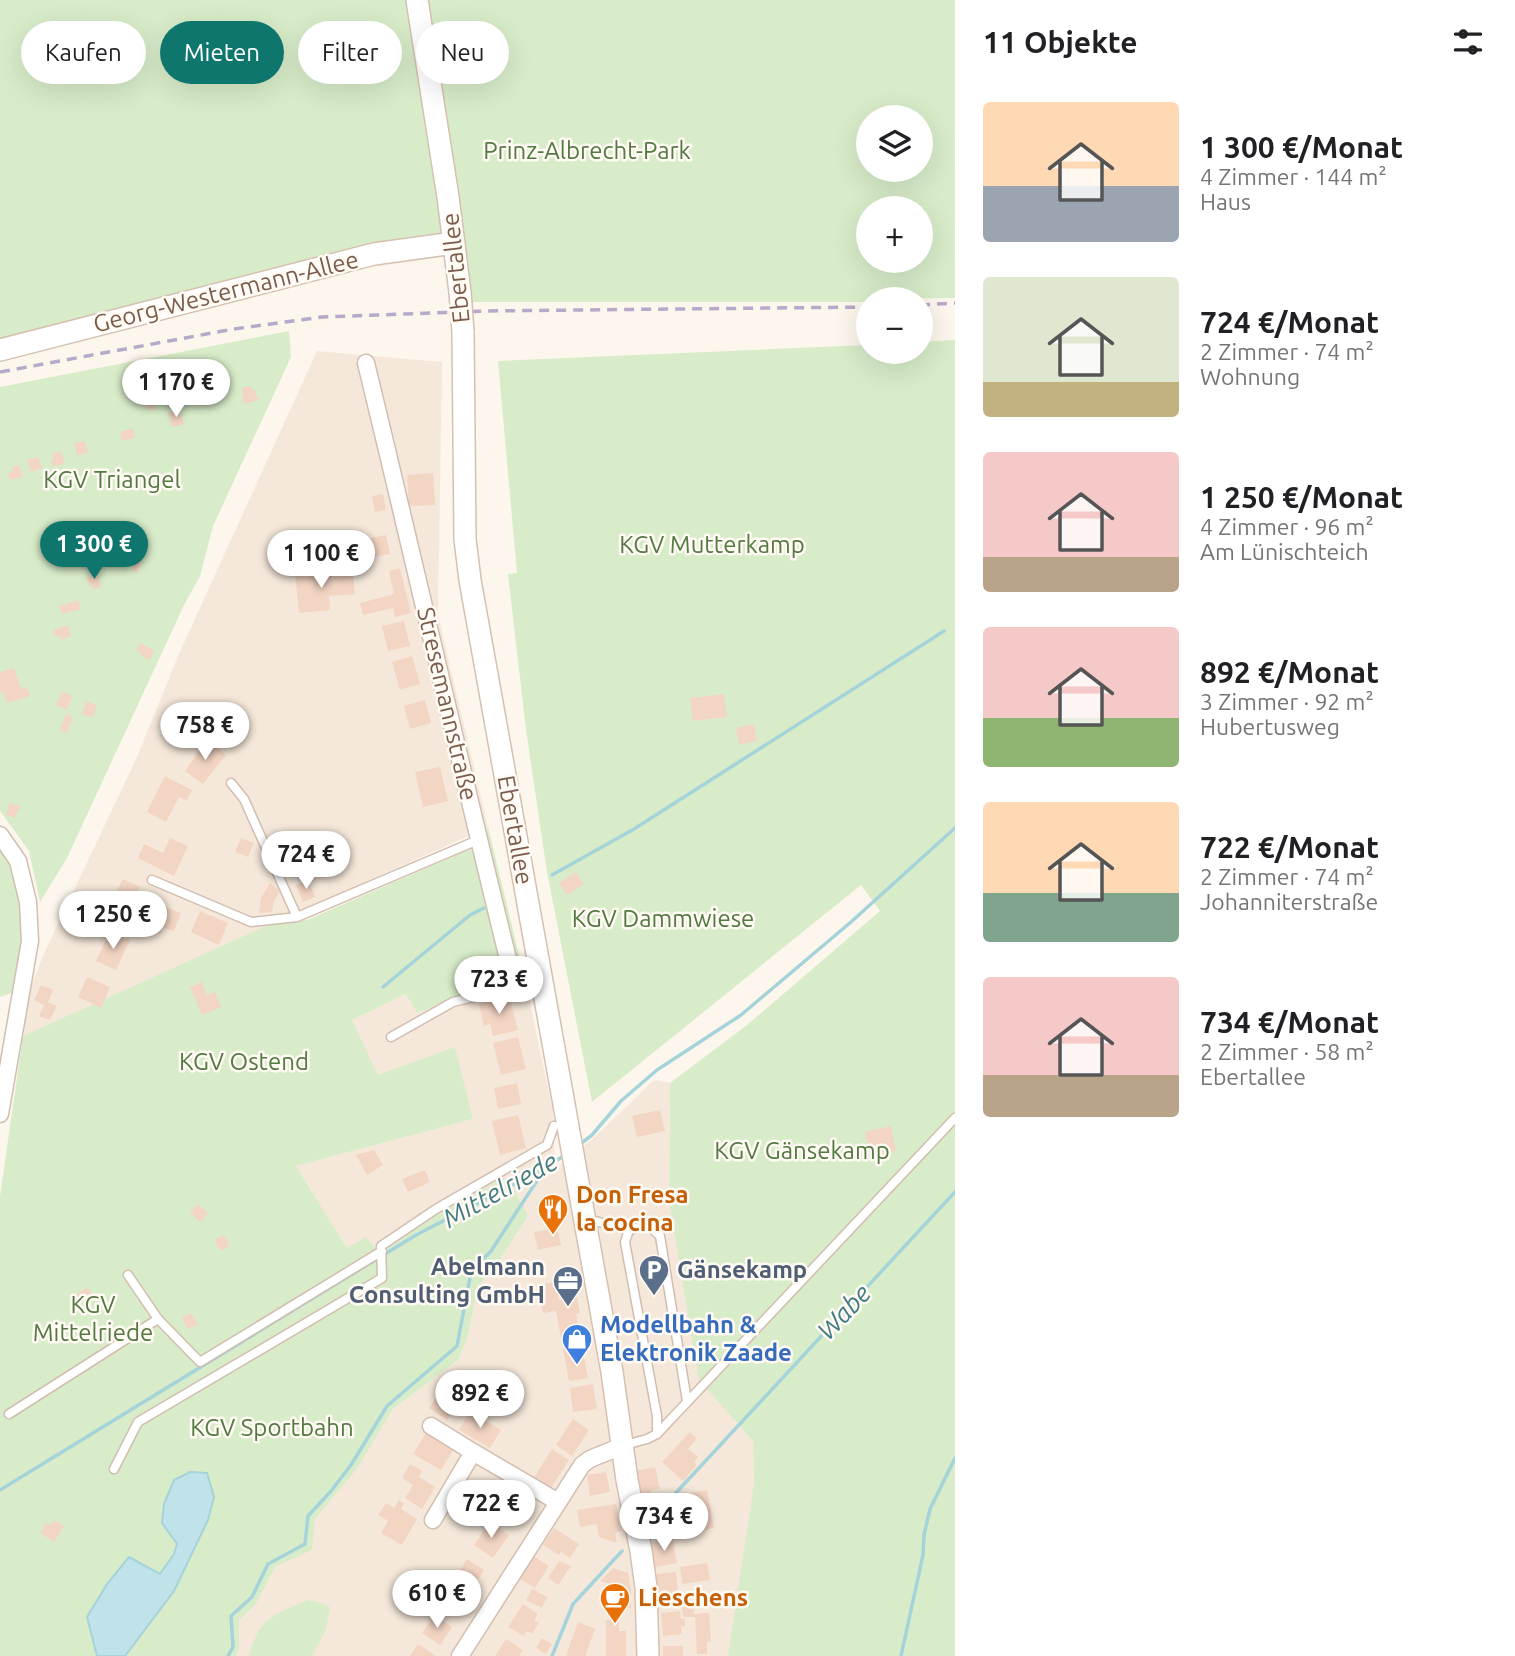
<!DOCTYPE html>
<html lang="de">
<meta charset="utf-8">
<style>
:root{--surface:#fff;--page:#f6f6f6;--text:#202124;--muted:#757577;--accent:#0f766e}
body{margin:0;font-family:Ubuntu,sans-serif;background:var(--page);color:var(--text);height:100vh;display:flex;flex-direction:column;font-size:26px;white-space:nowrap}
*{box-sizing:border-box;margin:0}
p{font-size:23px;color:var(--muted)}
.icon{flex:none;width:38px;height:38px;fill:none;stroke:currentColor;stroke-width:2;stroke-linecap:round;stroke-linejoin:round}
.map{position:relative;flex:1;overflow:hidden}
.details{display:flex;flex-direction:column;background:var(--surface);width:560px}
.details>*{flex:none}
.top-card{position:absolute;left:21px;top:21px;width:665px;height:63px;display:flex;gap:14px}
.fabs{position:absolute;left:856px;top:105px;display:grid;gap:14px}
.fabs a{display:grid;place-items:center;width:77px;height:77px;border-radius:50%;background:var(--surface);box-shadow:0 7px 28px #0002;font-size:35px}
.price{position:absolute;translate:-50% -60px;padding:0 16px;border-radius:24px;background:#fff;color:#222;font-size:23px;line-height:46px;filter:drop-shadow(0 2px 4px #0008)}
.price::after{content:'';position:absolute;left:50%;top:42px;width:21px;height:16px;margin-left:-10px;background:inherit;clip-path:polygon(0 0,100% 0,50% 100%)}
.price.selected{background:var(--accent);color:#fff}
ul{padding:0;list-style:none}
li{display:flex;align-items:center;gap:21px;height:175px;padding:0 28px}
li span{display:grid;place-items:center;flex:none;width:196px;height:140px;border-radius:7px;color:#555}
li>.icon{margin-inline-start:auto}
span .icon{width:84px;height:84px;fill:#fffc;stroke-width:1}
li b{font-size:30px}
h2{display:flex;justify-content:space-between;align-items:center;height:84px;padding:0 28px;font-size:30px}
.pill{padding:0 24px;border-radius:32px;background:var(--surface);box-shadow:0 7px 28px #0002;font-size:24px;line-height:63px}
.pill.selected{background:var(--accent);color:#fff}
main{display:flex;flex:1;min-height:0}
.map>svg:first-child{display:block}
</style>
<main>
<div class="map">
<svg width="955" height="1656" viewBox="0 0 955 1656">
<rect width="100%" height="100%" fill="#fdf6ec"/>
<path fill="#f5e8da" d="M 317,351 L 442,362 L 438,615 L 488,827 L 24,1036 L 27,995 L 47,947 L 137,757 L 178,656 Z
M 523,971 L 553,1111 L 555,1169 L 598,1134 L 654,1080 L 670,1083 L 669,1202 L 734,1420 L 753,1441 L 758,1656 L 236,1656 L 239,1649 L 238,1620 L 256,1604 L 275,1567 L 311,1550 L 315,1519 L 357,1469 L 393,1409 L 458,1360 L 467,1339 L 479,1285 L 501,1258 L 528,1216 L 376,1249 L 347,1248 L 296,1166 L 473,1119 L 377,1076 L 352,1020 L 407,994 L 417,1013 Z"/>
<path fill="#d8ecc9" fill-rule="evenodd" d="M 0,0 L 955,0 L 955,298 L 868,299 L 868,302 L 469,302 L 463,239 L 415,241 L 0,338 ZM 868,117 L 920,117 L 920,170 L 868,170 ZM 868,208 L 920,208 L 920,261 L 868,261 Z
M 289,331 L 291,357 L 213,526 L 200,576 L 184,605 L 67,858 L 40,902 L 29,851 L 0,811 L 0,387 Z
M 955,340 L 955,1656 L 728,1656 L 754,1484 L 753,1441 L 699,1380 L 669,1202 L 670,1083 L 747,1025 L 880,911 L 861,885 L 592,1102 L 547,872 L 526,730 L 508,574 L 517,573 L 498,361 L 868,345 L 868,352 L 920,352 L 921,342 Z
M 488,827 L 523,971 L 417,1013 L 406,994 L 352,1020 L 378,1075 L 455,1047 L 473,1119 L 296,1166 L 347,1248 L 366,1237 L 376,1249 L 503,1178 L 514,1190 L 528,1216 L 501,1258 L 479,1285 L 467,1339 L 458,1360 L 393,1409 L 357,1469 L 315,1519 L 312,1550 L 275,1567 L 256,1604 L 239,1620 L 239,1649 L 236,1656 L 125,1656 L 174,1591 L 208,1520 L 162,1523 L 177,1544 L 174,1554 L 160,1575 L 129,1557 L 87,1617 L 97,1656 L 0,1656 L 0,1196 L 23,1036 L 275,922 L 307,920 L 475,847 Z
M 0,846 L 13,865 L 23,910 L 17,991 L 0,997 Z
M 308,1600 L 318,1602 L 330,1607 L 326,1630 L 312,1656 L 249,1656 C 259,1618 274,1614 308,1600 Z"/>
<path fill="#bfe3e8" stroke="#a5d3da" stroke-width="2" d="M 190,1472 L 207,1473 L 214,1497 L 208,1520 L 174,1591 L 125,1656 L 97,1656 L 87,1617 L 107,1584 L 129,1557 L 160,1574 L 174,1554 L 177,1544 L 162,1523 L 164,1504 L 174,1480 Z"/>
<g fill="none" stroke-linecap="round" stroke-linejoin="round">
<path stroke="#a5d3da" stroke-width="3.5" d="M 552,875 L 634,829 L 944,631
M 383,987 L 470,915 L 484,908
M 579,1145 L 592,1135 L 621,1101 L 657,1070 L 741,1015 L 851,922 L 955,828
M 0,1490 L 416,1235 L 546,1168 L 566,1154
M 648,1523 L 955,1192
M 228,1656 L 233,1647 L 231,1616 L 252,1597 L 268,1564 L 305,1544 L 308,1516 L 331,1491 L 351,1465 L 387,1406 L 457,1346 L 471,1272 L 491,1251 L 544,1170
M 552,1656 L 573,1604 L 622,1551
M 901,1656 L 923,1555 L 924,1535 L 930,1509 L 955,1458"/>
</g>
<path fill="#f3d5c3" d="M 251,386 L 253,391 L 255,390 L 258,400 L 244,404 L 242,394 L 243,393 L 242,388 Z
M 152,393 L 156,409 L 148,411 L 146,404 L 142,405 L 140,396 Z
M 179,410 L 184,424 L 172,427 L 168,413 Z
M 133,428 L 135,438 L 122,441 L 120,432 Z
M 85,441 L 88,453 L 77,455 L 74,443 Z
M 61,451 L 65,463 L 53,467 L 51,460 L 54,459 L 52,454 Z
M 38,457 L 42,468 L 31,472 L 27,460 Z
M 19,465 L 23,477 L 10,480 L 8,473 L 13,471 L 12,467 Z
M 433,473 L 435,505 L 409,506 L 407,475 Z
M 383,494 L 386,510 L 375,512 L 372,496 Z
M 386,535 L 390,554 L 370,558 L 366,539 Z
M 143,544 L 145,556 L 144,556 L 137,573 L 132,571 L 137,558 L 105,567 L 102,555 Z
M 400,568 L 411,613 L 395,617 L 393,608 L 363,615 L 360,603 L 394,594 L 389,571 Z
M 331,570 L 332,577 L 353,575 L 355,594 L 329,596 L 330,610 L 299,613 L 295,573 Z
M 98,573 L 101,588 L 93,589 L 92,585 L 89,586 L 87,577 L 91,577 L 90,575 Z
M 78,600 L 81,609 L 62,614 L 59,606 Z
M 404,621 L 410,646 L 388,651 L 382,626 Z
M 68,625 L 71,636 L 60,640 L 59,635 L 54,637 L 53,630 Z
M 140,643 L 154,650 L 150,660 L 141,656 L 142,654 L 136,651 Z
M 412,656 L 420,684 L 400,690 L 392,662 Z
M 14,668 L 21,689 L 27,687 L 30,696 L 7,703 L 3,692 L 0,693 L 0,672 Z
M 62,692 L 72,696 L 67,710 L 56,705 Z
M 724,694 L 727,717 L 693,721 L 690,698 Z
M 425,700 L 431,723 L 410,729 L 404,706 Z
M 86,701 L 97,705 L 93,718 L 82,714 Z
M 66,714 L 73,717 L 67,733 L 60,730 Z
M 754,724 L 757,741 L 739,745 L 736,728 Z
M 209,741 L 226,755 L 203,784 L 185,771 L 201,748 L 202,749 Z
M 440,767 L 448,801 L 423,807 L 415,772 Z
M 165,776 L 192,790 L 187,801 L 179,797 L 166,822 L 147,812 Z
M 10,803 L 20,806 L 15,818 L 6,815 Z
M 170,838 L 188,846 L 174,876 L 138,858 L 144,844 L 163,853 Z
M 241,838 L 254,843 L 248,857 L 235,852 Z
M 576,872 L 584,884 L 567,895 L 559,883 Z
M 123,879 L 140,887 L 126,915 L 109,906 Z
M 308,880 L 315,897 L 303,902 L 296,885 Z
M 270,883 L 280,891 L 274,901 L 272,912 L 259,913 L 261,898 Z
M 155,903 L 181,913 L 174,931 L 162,927 L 160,933 L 145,928 Z
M 200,911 L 228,923 L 219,945 L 191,932 Z
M 110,931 L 130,940 L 116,970 L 96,961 Z
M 87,977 L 110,987 L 101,1008 L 78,997 Z
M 202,982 L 207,995 L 215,992 L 221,1007 L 202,1015 L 190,987 Z
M 41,985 L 53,990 L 48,1002 L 57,1006 L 50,1020 L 39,1016 L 44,1005 L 34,1000 Z
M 509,996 L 518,1030 L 493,1036 L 490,1024 L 484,1026 L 479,1004 Z
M 518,1037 L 526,1069 L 501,1075 L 493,1043 Z
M 517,1083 L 521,1104 L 498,1109 L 494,1088 Z
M 660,1110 L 665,1131 L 637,1137 L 632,1116 Z
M 518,1115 L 526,1148 L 500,1155 L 492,1121 Z
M 891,1126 L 896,1151 L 870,1157 L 865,1132 Z
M 374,1150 L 383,1165 L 367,1175 L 356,1155 Z
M 425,1170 L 430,1182 L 408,1192 L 402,1179 Z
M 198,1204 L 208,1213 L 200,1222 L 190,1213 Z
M 553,1205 L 561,1245 L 538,1250 L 534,1232 L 547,1230 L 542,1207 Z
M 224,1235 L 230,1246 L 221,1251 L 214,1240 Z
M 556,1282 L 559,1300 L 577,1297 L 580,1313 L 576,1314 L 588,1378 L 569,1381 L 556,1311 L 543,1313 L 538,1285 Z
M 86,1287 L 94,1295 L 85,1303 L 77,1295 Z
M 191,1313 L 198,1324 L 188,1329 L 182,1318 Z
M 593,1384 L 597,1409 L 573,1412 L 570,1388 Z
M 440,1392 L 458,1404 L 447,1420 L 429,1408 Z
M 470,1412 L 501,1430 L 490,1448 L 459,1430 Z
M 573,1419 L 589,1430 L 572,1456 L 556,1445 Z
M 427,1431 L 455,1447 L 441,1470 L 413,1454 Z
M 690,1432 L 697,1439 L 688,1449 L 698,1457 L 694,1462 L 697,1465 L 683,1481 L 662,1462 Z
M 552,1449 L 569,1460 L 551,1488 L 534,1477 Z
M 410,1464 L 422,1471 L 419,1477 L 435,1487 L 422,1509 L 405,1498 L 413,1485 L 402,1478 Z
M 655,1467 L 660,1489 L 650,1491 L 651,1501 L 657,1495 L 664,1501 L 651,1516 L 643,1509 L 635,1471 Z
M 606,1472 L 610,1492 L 590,1496 L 587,1475 Z
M 515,1488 L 535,1502 L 521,1523 L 501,1509 Z
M 707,1490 L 714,1528 L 693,1533 L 686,1494 Z
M 399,1500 L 404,1503 L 401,1509 L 417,1519 L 402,1545 L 381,1533 L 388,1521 L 378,1515 L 386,1503 L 394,1508 Z
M 616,1504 L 621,1531 L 615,1532 L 617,1543 L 599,1537 L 597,1524 L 580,1527 L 577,1510 Z
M 54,1520 L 64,1526 L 54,1542 L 40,1533 L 46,1523 L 50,1525 Z
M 489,1523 L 509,1535 L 493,1558 L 474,1545 Z
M 554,1528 L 579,1544 L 570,1558 L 561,1552 L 559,1555 L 543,1545 Z
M 672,1539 L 677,1563 L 655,1567 L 650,1543 Z
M 532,1555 L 549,1566 L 535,1588 L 518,1578 Z
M 467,1559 L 484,1570 L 453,1617 L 437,1605 Z
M 559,1561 L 571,1566 L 558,1585 L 548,1578 Z
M 707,1563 L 710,1580 L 682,1584 L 680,1567 Z
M 613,1568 L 628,1573 L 630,1586 L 631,1587 L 631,1608 L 610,1608 L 610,1584 L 600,1581 Z
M 676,1572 L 679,1602 L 659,1604 L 656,1574 Z
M 532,1589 L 547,1597 L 542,1608 L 526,1600 Z
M 523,1604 L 538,1614 L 534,1620 L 539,1623 L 532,1634 L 527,1631 L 524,1636 L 508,1627 Z
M 682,1607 L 693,1607 L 694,1614 L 709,1613 L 711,1641 L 707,1642 L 707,1654 L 697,1654 L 695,1617 L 683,1617 Z
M 680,1611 L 681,1619 L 685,1619 L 685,1626 L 681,1626 L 682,1634 L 663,1636 L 661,1613 Z
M 434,1615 L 452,1627 L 440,1645 L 422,1633 Z
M 606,1620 L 619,1620 L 619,1631 L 626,1631 L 626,1656 L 606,1656 Z
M 578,1622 L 595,1629 L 585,1656 L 567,1656 L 566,1655 Z
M 542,1638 L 552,1644 L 546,1654 L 536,1648 Z
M 506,1639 L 523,1650 L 519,1656 L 495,1656 Z
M 418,1644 L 436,1656 L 410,1656 Z
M 663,1646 L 683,1646 L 683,1656 L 663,1656 Z"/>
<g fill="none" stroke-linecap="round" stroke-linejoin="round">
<g stroke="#d1beb0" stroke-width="11">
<path id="lane" d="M 231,783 L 244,799 L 297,917 L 478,840
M 152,880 L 251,922 L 297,917
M 391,1037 L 453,1002 L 507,989 L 519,987
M 588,1219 L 629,1230
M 128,1275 L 158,1319 L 200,1362 L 382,1251
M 9,1414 L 158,1319
M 657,1434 L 657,1416 L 625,1242 L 629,1230 L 648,1225 L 660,1236 L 687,1401
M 625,1445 L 647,1439 L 657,1434 L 955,1118
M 114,1469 L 138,1422 L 382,1278 L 381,1246 L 436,1209 L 547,1145 L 554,1126"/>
</g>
<g stroke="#d1beb0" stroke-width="19">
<path id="street" d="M 366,363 C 416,568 462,774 513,979 L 519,987 L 533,988 L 543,985
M 0,835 L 18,861 L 28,902 L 30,941 L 0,1114
M 431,1426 L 473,1452 L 558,1502
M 433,1520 L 473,1452
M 460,1656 L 582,1465 L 590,1459 L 622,1446"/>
</g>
<g stroke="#d6c0b0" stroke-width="24">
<path id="secondary" d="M 417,0 L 448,197 L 460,292
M 463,332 L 465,539 L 470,580 L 612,1372 L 627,1480 L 641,1551 L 646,1587 L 648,1656
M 0,350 L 374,254 L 454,243"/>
</g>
<use href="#lane" stroke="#fff" stroke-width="8"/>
<use href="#street" stroke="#fff" stroke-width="16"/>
<use href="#secondary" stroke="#fff" stroke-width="21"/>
<path stroke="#b9a8c9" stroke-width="3.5" stroke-dasharray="10 7" stroke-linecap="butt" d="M 920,305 L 955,303
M 0,372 L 234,329 L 322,317 L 485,311 L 868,307"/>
<g stroke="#d6c0b0" stroke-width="24" stroke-linecap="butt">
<path id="secondary-bridge" d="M 460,292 L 463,332"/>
</g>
<use href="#secondary-bridge" stroke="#fff" stroke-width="21"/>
</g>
<defs>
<g id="restaurant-pin" transform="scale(1.575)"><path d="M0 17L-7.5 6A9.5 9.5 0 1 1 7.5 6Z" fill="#e8710a" stroke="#fffaf3"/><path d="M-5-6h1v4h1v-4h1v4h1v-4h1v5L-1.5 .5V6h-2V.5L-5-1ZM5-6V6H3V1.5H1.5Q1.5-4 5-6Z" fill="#fff"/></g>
<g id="parking-pin" transform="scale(1.575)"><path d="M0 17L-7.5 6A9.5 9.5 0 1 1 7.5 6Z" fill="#5c6f8a" stroke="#fffaf3"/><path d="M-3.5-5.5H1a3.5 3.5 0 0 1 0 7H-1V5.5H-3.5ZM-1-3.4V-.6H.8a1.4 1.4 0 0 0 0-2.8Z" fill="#fff"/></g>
<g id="office-pin" transform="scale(1.575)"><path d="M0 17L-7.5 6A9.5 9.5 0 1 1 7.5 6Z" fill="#5c6f8a" stroke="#fffaf3"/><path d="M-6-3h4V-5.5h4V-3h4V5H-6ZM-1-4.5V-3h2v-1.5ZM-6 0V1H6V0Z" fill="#fff"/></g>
<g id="shop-pin" transform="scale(1.575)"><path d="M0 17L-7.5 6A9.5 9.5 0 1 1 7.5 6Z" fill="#3f7fe0" stroke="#fffaf3"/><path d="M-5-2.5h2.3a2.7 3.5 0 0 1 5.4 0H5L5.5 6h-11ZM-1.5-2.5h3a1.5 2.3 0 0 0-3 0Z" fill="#fff"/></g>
<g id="cafe-pin" transform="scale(1.575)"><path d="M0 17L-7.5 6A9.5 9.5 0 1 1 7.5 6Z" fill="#e8710a" stroke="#fffaf3"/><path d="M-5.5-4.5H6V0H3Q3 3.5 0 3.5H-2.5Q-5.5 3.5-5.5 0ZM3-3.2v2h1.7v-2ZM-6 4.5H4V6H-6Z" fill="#fff"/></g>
</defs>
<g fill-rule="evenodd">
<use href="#restaurant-pin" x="553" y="1209"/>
<use href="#parking-pin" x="654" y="1270"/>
<use href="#office-pin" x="568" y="1281"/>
<use href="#shop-pin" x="577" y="1339"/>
<use href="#cafe-pin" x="615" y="1598"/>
</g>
<g text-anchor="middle" stroke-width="5" stroke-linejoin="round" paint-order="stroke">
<g font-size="24" fill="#537a41" stroke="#fffaf3">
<text x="587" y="159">Prinz-Albrecht-Park</text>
<text x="112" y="488">KGV Triangel</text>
<text x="712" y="553">KGV Mutterkamp</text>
<text x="663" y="927">KGV Dammwiese</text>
<text x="244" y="1070">KGV Ostend</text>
<text x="802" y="1159">KGV Gänsekamp</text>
<text x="93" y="1313">KGV<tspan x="93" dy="28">Mittelriede</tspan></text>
<text x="272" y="1436">KGV Sportbahn</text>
</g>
<g font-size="24" fill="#7a5c4d" stroke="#fffaf3">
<text transform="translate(456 268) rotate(-96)" y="8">Ebertallee</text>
<text transform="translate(226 292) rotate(-14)" y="8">Georg-Westermann-Allee</text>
<text transform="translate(447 704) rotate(77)" y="8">Stresemannstraße</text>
<text transform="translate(515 830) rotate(80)" y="8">Ebertallee</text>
</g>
<g font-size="24" font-weight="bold" fill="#c56008" stroke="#fffaf3" text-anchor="start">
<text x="576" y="1203">Don Fresa<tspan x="576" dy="28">la cocina</tspan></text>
<text x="638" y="1606">Lieschens</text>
</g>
<g font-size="24" font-weight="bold" fill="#4e5e75" stroke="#fffaf3" text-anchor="end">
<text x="545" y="1275">Abelmann<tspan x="545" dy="28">Consulting GmbH</tspan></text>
<text x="677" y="1278" text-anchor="start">Gänsekamp</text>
</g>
<g font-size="24" font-weight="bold" fill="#366cbe" stroke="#fffaf3" text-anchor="start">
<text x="600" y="1333">Modellbahn &amp;<tspan x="600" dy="28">Elektronik Zaade</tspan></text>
</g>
<g font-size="26" font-style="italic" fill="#437c86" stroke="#fffaf3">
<text transform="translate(500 1190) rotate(-29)" y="9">Mittelriede</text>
<text transform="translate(844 1312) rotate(-47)" y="9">Wabe</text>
</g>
</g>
</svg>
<div class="fabs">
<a><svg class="icon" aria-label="layers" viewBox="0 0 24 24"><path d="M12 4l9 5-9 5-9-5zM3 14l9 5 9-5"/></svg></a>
<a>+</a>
<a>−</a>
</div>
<b class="price" style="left:176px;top:419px">1 170 €</b>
<b class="price selected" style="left:94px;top:581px">1 300 €</b>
<b class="price" style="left:321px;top:590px">1 100 €</b>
<b class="price" style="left:205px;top:762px">758 €</b>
<b class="price" style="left:306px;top:891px">724 €</b>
<b class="price" style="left:113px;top:951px">1 250 €</b>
<b class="price" style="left:499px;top:1016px">723 €</b>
<b class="price" style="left:480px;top:1430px">892 €</b>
<b class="price" style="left:491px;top:1540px">722 €</b>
<b class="price" style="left:664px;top:1553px">734 €</b>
<b class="price" style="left:437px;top:1630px">610 €</b>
<div class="top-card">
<a class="pill">Kaufen</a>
<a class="pill selected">Mieten</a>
<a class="pill">Filter</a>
<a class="pill">Neu</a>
</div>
</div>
<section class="details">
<h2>11 Objekte<svg class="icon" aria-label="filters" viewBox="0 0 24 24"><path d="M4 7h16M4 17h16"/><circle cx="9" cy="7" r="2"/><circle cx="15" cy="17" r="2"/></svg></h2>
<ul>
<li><span style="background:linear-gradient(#ffd9b3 60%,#9aa5b1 0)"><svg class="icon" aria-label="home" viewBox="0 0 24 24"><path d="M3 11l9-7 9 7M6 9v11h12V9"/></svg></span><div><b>1 300 €/Monat</b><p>4 Zimmer · 144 m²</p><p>Haus</p></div></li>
<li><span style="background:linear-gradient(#dfe7d0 75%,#c2b280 0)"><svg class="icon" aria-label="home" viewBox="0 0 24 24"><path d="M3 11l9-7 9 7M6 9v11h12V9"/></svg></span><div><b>724 €/Monat</b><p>2 Zimmer · 74 m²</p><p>Wohnung</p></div></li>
<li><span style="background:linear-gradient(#f6c9c9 75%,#b9a48a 0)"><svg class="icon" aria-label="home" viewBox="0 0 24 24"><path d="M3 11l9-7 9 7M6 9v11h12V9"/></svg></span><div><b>1 250 €/Monat</b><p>4 Zimmer · 96 m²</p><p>Am Lünischteich</p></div></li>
<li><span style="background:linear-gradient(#f6c9c9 65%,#8fb573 0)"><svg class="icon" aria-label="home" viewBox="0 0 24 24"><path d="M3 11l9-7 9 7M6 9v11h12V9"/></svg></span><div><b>892 €/Monat</b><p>3 Zimmer · 92 m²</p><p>Hubertusweg</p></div></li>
<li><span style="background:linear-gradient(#ffd9b3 65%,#7fa58c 0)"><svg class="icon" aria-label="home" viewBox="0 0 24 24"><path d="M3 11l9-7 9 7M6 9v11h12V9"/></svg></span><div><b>722 €/Monat</b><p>2 Zimmer · 74 m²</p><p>Johanniterstraße</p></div></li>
<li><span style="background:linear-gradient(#f6c9c9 70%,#b9a48a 0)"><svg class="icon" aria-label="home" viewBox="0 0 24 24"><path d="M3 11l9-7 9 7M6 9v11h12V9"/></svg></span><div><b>734 €/Monat</b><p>2 Zimmer · 58 m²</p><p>Ebertallee</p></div></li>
</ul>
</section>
</main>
